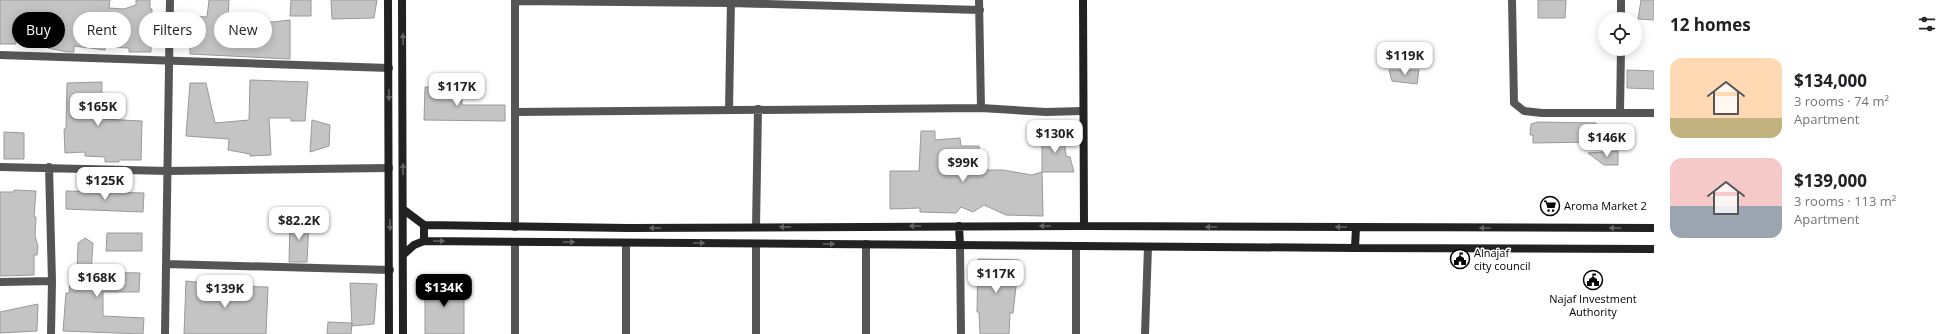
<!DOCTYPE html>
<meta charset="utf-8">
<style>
:root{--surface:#fff;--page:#f2f2f2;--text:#202124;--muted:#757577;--accent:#000}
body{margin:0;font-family:"Open Sans",sans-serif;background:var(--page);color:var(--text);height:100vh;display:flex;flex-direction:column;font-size:15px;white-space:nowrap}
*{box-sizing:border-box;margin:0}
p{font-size:13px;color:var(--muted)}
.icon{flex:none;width:22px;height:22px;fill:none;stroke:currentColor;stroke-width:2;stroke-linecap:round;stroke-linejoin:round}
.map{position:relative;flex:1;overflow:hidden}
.details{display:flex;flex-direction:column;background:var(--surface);width:300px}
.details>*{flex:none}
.guide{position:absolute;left:12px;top:12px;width:380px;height:36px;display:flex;gap:8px}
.tools{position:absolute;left:1598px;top:12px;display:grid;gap:8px}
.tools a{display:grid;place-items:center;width:44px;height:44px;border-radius:50%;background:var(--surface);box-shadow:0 2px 10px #0003;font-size:20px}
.price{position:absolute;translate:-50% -34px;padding:0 9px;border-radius:8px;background:#fff;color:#222;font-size:13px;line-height:26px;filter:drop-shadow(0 1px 2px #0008)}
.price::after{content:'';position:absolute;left:50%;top:24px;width:12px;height:9px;margin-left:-6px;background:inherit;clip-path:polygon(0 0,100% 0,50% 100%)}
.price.active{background:var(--accent);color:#fff}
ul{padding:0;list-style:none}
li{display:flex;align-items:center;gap:12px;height:100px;padding:0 16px}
li span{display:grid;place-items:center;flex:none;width:112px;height:80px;border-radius:12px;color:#555}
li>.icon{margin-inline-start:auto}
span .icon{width:48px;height:48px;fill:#fffc;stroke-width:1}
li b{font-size:17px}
h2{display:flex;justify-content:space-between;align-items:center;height:48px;padding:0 16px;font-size:17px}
.chip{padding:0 14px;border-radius:18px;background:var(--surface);box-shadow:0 2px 10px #0003;font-size:14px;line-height:36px}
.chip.active{background:var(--accent);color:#fff}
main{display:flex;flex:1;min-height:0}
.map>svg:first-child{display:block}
</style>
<main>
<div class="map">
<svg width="1654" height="334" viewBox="0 0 1654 334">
<rect width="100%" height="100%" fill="#fff"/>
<path fill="#c4c4c4" stroke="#999" d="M 0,0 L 110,0 L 109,8 L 124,9 L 136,5 L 136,0 L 150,0 L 150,9 L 152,9 L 151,52 L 129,52 L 129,48 L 105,47 L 105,50 L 74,46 L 74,52 L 67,52 L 48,48 L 48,37 L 16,37 L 16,44 L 0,44 Z
M 209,0 L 229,0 L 228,19 L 273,22 L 290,20 L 290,59 L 190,54 L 189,16 L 207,17 Z
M 291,0 L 311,0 L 311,16 L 290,16 Z
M 331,0 L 377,0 L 374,18 L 332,19 Z
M 1538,0 L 1566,0 L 1565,18 L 1538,18 Z
M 1641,0 L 1654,0 L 1654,20 L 1638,19 Z
M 1389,70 L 1419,70 L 1417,84 L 1392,81 Z
M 1627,70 L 1654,71 L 1654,89 L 1627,88 Z
M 250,80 L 308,82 L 305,121 L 291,121 L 291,118 L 269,118 L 271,155 L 250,156 L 250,154 L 228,150 L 229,139 L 186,136 L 190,83 L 206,83 L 215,123 L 249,120 Z
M 102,82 L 101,119 L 142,121 L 141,160 L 119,160 L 119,162 L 105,162 L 105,157 L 85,156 L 85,152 L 65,153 L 64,129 L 66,129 L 67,83 Z
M 425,87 L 462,87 L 462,105 L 505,105 L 505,121 L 424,120 Z
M 312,120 L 330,125 L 329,146 L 310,152 Z
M 1538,122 L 1596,123 L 1595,142 L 1533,143 L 1533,135 L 1530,135 L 1531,124 Z
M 921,131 L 935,131 L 935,140 L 960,138 L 961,146 L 979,146 L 981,170 L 1003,170 L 1032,175 L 1042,172 L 1043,216 L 1006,215 L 984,205 L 973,212 L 961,207 L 956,213 L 920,212 L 920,208 L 890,209 L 890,171 L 919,171 Z
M 4,132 L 24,133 L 24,159 L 4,159 Z
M 1063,133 L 1066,156 L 1070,157 L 1074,172 L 1042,172 L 1042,134 Z
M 1618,151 L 1618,165 L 1604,165 L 1588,153 Z
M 14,190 L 36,191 L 34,217 L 36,217 L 35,236 L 38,246 L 37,255 L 34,255 L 34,275 L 0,276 L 0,192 L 14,192 Z
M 66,191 L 144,193 L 143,212 L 66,209 Z
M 309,220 L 307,262 L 289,262 L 290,221 Z
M 107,233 L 142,233 L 142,251 L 106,251 Z
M 85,238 L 93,243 L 91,272 L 140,273 L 139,292 L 103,292 L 103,316 L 144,318 L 143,334 L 63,331 L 66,293 L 69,293 L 71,271 L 77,272 L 78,243 Z
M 978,259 L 1019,260 L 1013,313 L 1010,313 L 1009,334 L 980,334 L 979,312 L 977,312 Z
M 186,281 L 229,286 L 268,287 L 266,334 L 184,334 Z
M 350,283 L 377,284 L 374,324 L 352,326 Z
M 425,283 L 464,283 L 464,334 L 425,334 Z
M 38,304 L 37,331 L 0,333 L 0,312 Z
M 328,322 L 352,323 L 351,334 L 327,334 Z"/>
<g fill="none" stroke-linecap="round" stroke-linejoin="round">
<path stroke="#555" stroke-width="8" d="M 515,0 L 515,227
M 979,0 L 981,108
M 1512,0 L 1514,103 L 1524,111 L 1542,113 L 1654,113
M 515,1 L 731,3 L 980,10
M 1621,19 L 1621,0
M 0,55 L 389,68
M 729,110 L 731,0
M 515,112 L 981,108 L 1046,112 L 1082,111
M 1620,112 L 1621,49
M 0,167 L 168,171 L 389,168
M 49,167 L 52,281 L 51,334
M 756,227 L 758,109
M 960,245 L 961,334
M 166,264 L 390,270
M 0,282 L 52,281
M 165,334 L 170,0
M 515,334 L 515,242
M 626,334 L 626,243
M 756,334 L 756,244
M 866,334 L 866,244
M 1076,334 L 1076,246
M 1145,334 L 1148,247"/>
<path stroke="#222" stroke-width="8" d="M 388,0 L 389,334
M 402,0 L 403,334
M 1083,0 L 1084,226
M 404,210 L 424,225 L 628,228 L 1084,226 L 1654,228
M 424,225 L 424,241
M 959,226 L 960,245
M 1355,248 L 1356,227
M 404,254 L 414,245 L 424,241 L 1355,248 L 1654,249"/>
</g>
<defs><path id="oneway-solid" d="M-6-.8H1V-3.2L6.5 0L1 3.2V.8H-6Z"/></defs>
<g fill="#646464">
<use href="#oneway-solid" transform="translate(403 39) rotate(-91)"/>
<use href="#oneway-solid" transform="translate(389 95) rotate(90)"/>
<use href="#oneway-solid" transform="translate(403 169) rotate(-91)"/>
<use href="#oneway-solid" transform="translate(390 225) rotate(89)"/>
<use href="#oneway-solid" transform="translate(915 226) rotate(180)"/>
<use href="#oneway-solid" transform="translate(1045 226) rotate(180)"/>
<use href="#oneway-solid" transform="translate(785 227) rotate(179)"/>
<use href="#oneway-solid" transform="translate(1211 227) rotate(-180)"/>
<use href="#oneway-solid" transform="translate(1341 227) rotate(-180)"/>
<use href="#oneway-solid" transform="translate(655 228) rotate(180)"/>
<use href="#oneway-solid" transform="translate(1485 228) rotate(-180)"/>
<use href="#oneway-solid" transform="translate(1615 228) rotate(-180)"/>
<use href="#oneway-solid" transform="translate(439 241)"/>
<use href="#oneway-solid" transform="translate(569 242)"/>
<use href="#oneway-solid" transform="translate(699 243)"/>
<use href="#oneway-solid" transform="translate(829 244)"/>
</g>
<defs>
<g id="supermarket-ring" transform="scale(1)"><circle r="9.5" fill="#fff" stroke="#000" stroke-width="1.5"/><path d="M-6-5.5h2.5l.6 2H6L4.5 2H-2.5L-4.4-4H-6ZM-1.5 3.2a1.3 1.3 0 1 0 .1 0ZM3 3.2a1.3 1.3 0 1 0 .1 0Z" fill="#000"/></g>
<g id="civic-ring" transform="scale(1)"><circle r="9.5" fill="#fff" stroke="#000" stroke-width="1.5"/><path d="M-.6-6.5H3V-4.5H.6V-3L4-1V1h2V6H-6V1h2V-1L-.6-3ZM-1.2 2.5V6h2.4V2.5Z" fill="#000"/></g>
</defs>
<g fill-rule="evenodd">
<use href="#supermarket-ring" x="1550" y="206"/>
<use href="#civic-ring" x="1460" y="259"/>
<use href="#civic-ring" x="1593" y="280"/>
</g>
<g text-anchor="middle" stroke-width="3" stroke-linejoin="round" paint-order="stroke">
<g font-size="11" fill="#000" stroke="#fff" text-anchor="start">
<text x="1564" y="210">Aroma Market 2</text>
<text x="1474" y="257">Alnajaf<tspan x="1474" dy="13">city council</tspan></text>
<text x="1593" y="303" text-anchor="middle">Najaf Investment<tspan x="1593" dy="13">Authority</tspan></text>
</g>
</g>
</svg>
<div class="tools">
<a><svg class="icon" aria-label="locate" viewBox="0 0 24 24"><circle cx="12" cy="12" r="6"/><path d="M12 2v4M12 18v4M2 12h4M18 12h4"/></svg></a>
</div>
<b class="price" style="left:1405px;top:76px">$119K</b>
<b class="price" style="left:457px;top:107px">$117K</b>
<b class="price" style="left:98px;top:127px">$165K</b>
<b class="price" style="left:1055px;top:154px">$130K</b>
<b class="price" style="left:1607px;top:158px">$146K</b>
<b class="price" style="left:963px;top:183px">$99K</b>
<b class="price" style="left:105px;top:201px">$125K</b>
<b class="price" style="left:299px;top:241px">$82.2K</b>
<b class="price" style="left:996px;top:294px">$117K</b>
<b class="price" style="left:97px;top:298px">$168K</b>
<b class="price active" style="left:444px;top:308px">$134K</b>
<b class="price" style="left:225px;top:309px">$139K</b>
<div class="guide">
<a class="chip active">Buy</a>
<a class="chip">Rent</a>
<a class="chip">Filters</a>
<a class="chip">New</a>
</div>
</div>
<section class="details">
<h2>12 homes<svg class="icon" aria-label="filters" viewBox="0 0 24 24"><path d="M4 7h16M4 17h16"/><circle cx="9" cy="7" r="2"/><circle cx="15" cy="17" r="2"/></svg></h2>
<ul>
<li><span style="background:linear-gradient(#ffd9b3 75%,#c2b280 0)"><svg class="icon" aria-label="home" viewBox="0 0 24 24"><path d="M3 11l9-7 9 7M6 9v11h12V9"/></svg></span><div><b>$134,000</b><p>3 rooms · 74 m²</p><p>Apartment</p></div></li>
<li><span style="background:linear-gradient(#f6c9c9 60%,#9aa5b1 0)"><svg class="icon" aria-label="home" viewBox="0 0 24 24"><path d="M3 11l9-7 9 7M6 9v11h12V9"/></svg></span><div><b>$139,000</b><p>3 rooms · 113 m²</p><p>Apartment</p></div></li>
</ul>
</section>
</main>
